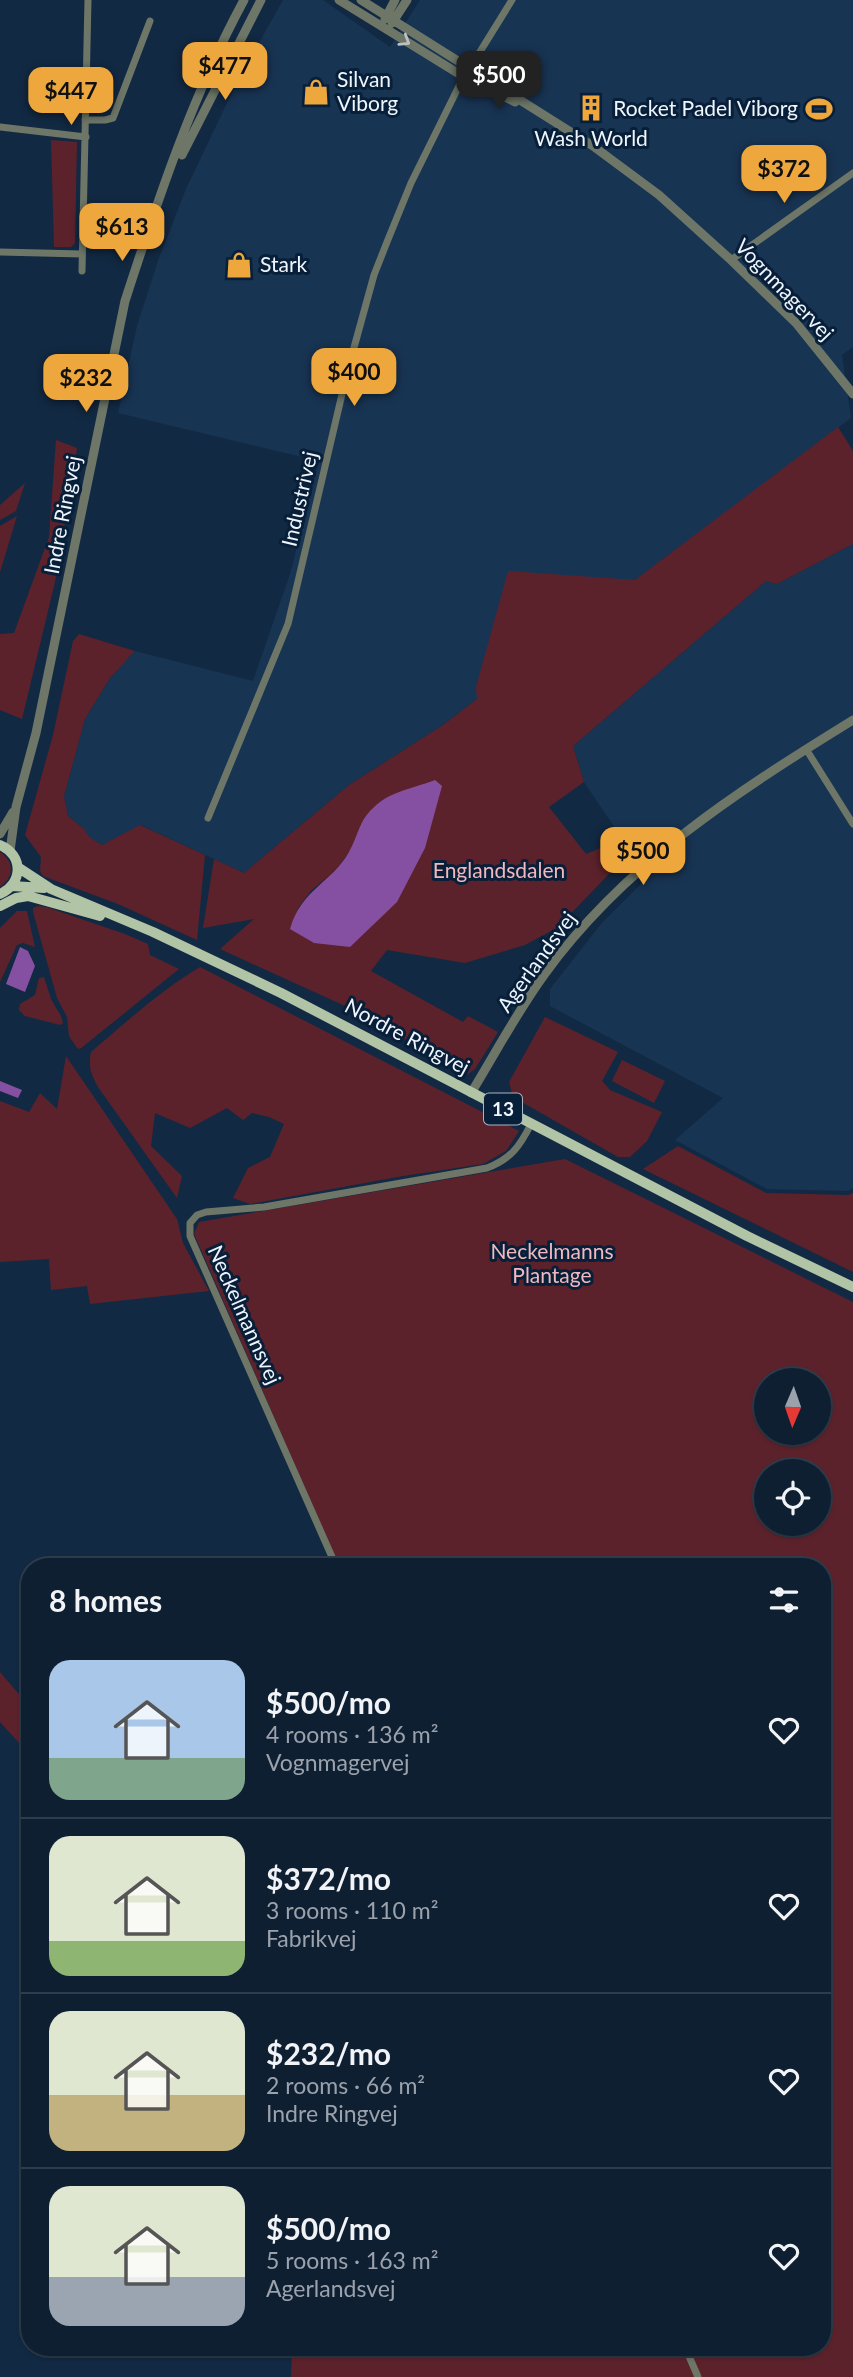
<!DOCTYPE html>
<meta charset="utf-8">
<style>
:root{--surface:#0e1f32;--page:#1c2c3e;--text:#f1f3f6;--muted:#9ba2ac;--line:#2e3d4d;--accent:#eea73d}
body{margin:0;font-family:Lato,sans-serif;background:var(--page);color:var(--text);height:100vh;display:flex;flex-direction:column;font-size:26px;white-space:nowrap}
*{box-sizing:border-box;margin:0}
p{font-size:23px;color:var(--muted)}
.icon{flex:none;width:38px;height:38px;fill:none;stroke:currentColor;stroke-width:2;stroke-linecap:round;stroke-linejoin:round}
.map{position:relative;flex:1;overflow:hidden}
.panel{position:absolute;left:21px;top:1558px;width:810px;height:798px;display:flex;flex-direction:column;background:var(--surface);border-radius:28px;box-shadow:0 2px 5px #0004,0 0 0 2px var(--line)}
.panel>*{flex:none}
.needle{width:46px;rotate:182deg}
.tools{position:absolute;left:754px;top:1368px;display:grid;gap:14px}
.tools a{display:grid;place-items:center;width:77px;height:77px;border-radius:50%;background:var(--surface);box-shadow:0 2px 5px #0004,0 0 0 2px var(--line);font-size:35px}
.price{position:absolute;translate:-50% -60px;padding:0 16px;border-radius:14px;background:var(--accent);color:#111;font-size:23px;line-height:46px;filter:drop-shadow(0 2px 4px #0008)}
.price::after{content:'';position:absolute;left:50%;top:42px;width:21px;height:16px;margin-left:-10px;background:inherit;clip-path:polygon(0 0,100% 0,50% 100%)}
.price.active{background:#222;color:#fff}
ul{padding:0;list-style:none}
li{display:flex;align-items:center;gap:21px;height:175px;padding:0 28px}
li+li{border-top:2px solid var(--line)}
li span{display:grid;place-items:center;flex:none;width:196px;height:140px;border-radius:21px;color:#555}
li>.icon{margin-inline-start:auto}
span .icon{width:84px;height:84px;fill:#fffc;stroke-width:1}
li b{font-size:30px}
h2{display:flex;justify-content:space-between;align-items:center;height:84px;padding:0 28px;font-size:30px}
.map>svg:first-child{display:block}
</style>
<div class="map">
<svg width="853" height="2377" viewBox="0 0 853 2377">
<rect width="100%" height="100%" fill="#122943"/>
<path fill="#183453" d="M 283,0 L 323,0 L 390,47 L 420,0 L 853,0 L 853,347 L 842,355 L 851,418 L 477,699 L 443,725 L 349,785 L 244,873 L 141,825 L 102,845 L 88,837 L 84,829 L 68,816 L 64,796 L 85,719 L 110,678 L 135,651 L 253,681 L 290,574 L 319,461 L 118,413 L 137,326 L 159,258 L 186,189 L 237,82 Z
M 853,544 L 853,1188 L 848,1191 L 767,1189 L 675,1140 L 723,1098 L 550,1006 L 550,989 L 601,924 L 648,877 L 584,782 L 573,746 L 766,581 L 777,584 Z"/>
<path fill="#5c222b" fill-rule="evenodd" d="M 51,140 L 77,142 L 75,243 L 71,247 L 54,247 Z
M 838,427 L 853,451 L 853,544 L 777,584 L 766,581 L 573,746 L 584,782 L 549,807 L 586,854 L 623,839 L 631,851 L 558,927 L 525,945 L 465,963 L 387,950 L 371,971 L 463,1022 L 468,1016 L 498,1032 L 475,1069 L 468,1074 L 454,1070 L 348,1003 L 345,1006 L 220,949 L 254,919 L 203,928 L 214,859 L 244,873 L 349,785 L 443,725 L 477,699 L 476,687 L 508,571 L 635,580 ZM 409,790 L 295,912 L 311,891 L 333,872 L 349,853 L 382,800 Z
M 56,440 L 77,448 L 55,582 L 22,719 L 0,710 L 0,634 L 14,633 L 49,537 Z
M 25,483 L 16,511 L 0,520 L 0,505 Z
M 17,516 L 0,572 L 0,526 Z
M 79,634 L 135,651 L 110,678 L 85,719 L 64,796 L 68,816 L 84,829 L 89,837 L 102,845 L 140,825 L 205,855 L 197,940 L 118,904 L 43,876 L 40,871 L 41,857 L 25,835 L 53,735 L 73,641 Z
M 0,852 C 15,862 14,877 0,887 Z
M 38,906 L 46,907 L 125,934 L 148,944 L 150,955 L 179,969 L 80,1049 L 77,1048 L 69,1036 L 67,1017 L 57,998 L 33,912 L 33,908 Z
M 17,911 L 27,911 L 35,947 L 23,943 L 17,945 L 0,982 L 0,928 Z
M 200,967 L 519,1131 L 506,1151 L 483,1164 L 403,1176 L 250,1204 L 233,1198 L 248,1168 L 270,1157 L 284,1124 L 269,1117 L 252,1113 L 243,1120 L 227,1108 L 190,1128 L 155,1113 L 151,1146 L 182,1176 L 177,1198 L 98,1087 C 91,1074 88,1067 91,1052 C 126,1022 160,991 200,967 Z
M 44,977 L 51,999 L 61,1016 L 63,1023 L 60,1025 L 25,1016 L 19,1010 L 20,1004 L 35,995 L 39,978 Z
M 545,1017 L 618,1052 L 602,1081 L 610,1090 L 662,1112 L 647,1141 L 630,1157 L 618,1157 L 513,1097 L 509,1082 Z
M 66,1056 L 177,1219 L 183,1243 L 209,1291 L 90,1304 L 87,1286 L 51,1290 L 49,1259 L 0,1262 L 0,1101 L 29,1112 L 40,1093 L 57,1109 Z
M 622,1060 L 665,1081 L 654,1103 L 612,1081 Z
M 678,1146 L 766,1193 L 848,1195 L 853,1193 L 853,1272 L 643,1169 Z
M 565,1159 L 853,1302 L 853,2377 L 291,2377 L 292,2347 L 822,2347 L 822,1566 L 339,1566 L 194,1234 L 199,1222 ZM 766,1381 L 819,1381 L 819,1433 L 766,1433 ZM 766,1472 L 819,1472 L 819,1524 L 766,1524 Z
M 0,1672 L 30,1707 L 30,1755 L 0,1722 Z"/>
<path fill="#8650a2" d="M 435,780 L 442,786 L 425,848 L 397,902 L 350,947 L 314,943 L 290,929 C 302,888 331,884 349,852 C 361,830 358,819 380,802 C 392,792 420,786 435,780 Z
M 20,947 L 28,951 L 35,966 L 25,992 L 6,984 Z
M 0,1081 L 22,1090 L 18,1098 L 0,1091 Z"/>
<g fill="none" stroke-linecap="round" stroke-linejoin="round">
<path stroke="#6d7667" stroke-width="7" d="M 85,120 L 105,120 L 113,118 L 150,21
M 0,127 L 86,137
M 0,252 L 82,254
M 731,260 L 853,173
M 82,271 L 88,0
M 806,749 L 853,824
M 208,818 L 288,624 L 347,373 L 374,275 L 387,242 L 411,183 L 460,84 L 512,0
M 336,1566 L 190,1236 L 190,1223 L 197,1215 L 206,1212 L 264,1207 L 487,1168 C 511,1159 520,1146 531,1124
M 685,2347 L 698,2377"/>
<path stroke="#6d7667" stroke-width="9" d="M 339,0 L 464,77 L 515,102
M 361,0 L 593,146 L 659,195 L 731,260 L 796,323 L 853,394
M 385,19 L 395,0
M 392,23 L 407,0
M 182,155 L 261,0
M 0,834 L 13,812
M 10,851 L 16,807 L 36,733 L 125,301 C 158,199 193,94 244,0
M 471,1093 C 495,1054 517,1012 544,975 C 624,864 738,791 853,720"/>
<path stroke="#b1c4a5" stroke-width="10" d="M 0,845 C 24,855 23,884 0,894
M 19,868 L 51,889 L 153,932 L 281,993 L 747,1236 L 853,1287
M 12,886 L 44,888
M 0,906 L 16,898 L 28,896 L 100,916"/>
</g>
<defs><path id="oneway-chevron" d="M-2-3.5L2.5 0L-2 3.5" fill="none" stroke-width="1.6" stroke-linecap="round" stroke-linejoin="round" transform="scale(1.75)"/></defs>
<use stroke="#bbc2c0" href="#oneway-chevron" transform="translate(405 41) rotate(32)"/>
<defs>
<g id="shop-bare" transform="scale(2.1)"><path d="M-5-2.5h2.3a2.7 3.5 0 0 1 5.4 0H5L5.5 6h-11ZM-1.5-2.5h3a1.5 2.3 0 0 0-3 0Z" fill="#eea73d" stroke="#081f39" stroke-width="2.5" paint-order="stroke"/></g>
<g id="building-bare" transform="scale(2.1)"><path d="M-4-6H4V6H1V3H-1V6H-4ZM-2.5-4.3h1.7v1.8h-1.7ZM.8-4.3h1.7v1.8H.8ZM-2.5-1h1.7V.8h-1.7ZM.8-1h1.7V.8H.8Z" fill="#eea73d" stroke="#081f39" stroke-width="2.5" paint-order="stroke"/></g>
<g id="stadium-bare" transform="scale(2.1)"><path d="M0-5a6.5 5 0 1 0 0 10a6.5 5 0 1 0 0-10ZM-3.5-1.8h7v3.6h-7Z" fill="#eea73d" stroke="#081f39" stroke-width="2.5" paint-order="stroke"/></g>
</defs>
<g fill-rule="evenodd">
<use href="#shop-bare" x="316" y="92"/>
<use href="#building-bare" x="591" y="108"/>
<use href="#stadium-bare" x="819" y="109"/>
<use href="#shop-bare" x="239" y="265"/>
</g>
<g text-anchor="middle" stroke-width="6" stroke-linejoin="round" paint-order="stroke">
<rect fill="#081f39" stroke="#aab5c2" stroke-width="2" x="484" y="1093.5" width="38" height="31" rx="5"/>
<g font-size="19" font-weight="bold" fill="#eff5fc">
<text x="503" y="1116">13</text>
</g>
<g font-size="21" fill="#eff5fc" stroke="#081f39" text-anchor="start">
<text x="337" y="87">Silvan<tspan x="337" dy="24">Viborg</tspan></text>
<text x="798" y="116" text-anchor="end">Rocket Padel Viborg</text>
<text x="591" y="146" text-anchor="middle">Wash World</text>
<text x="260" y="272">Stark</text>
</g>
<g font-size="21" fill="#eff5fc" stroke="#081f39">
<text transform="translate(784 290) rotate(46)" y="7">Vognmagervej</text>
<text transform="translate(300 499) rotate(-77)" y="7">Industrivej</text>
<text transform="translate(63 515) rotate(-79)" y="7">Indre Ringvej</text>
<text transform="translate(537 962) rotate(-54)" y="7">Agerlandsvej</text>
<text transform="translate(407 1037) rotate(28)" y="7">Nordre Ringvej</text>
<text transform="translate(244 1315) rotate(66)" y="7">Neckelmannsvej</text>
</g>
<g font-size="21" fill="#f2b8bd" stroke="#081f39">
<text x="499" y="878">Englandsdalen</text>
<text x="552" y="1259">Neckelmanns<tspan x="552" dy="24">Plantage</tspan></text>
</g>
</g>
</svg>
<div class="tools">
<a><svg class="needle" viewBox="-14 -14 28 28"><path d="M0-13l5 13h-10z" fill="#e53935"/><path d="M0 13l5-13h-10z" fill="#9ba2ac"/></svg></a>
<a><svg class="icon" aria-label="locate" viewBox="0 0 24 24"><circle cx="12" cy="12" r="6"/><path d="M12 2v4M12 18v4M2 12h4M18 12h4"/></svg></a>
</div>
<b class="price" style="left:225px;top:102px">$477</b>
<b class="price active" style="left:499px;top:111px">$500</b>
<b class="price" style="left:71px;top:127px">$447</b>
<b class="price" style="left:784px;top:205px">$372</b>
<b class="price" style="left:122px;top:263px">$613</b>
<b class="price" style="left:354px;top:408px">$400</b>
<b class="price" style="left:86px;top:414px">$232</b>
<b class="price" style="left:643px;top:887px">$500</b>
<section class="panel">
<h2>8 homes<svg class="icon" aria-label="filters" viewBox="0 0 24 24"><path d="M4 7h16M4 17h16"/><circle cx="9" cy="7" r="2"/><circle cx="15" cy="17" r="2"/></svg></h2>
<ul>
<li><span style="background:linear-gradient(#a9c7e8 70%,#7fa58c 0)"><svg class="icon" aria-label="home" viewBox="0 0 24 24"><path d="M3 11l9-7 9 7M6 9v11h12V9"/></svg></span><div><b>$500/mo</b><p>4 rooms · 136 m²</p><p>Vognmagervej</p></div><svg class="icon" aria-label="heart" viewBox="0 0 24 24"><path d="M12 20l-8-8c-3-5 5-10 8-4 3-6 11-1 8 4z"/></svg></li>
<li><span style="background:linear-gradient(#dfe7d0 75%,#8fb573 0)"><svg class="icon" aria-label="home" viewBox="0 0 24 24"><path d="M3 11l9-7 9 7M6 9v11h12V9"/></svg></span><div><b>$372/mo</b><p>3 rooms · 110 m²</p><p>Fabrikvej</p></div><svg class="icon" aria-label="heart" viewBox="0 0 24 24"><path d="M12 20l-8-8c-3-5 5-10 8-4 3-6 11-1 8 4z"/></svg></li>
<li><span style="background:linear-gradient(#dfe7d0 60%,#c2b280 0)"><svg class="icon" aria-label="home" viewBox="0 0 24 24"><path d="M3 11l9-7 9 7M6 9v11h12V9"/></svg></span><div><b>$232/mo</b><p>2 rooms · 66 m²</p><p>Indre Ringvej</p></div><svg class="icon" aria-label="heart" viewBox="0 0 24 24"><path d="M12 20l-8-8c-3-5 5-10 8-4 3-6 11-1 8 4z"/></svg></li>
<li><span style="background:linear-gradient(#dfe7d0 65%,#9aa5b1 0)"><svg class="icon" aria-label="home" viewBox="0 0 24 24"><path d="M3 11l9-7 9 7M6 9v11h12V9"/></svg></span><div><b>$500/mo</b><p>5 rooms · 163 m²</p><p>Agerlandsvej</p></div><svg class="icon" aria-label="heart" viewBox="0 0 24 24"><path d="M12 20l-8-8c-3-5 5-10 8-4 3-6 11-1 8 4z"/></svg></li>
</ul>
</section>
</div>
